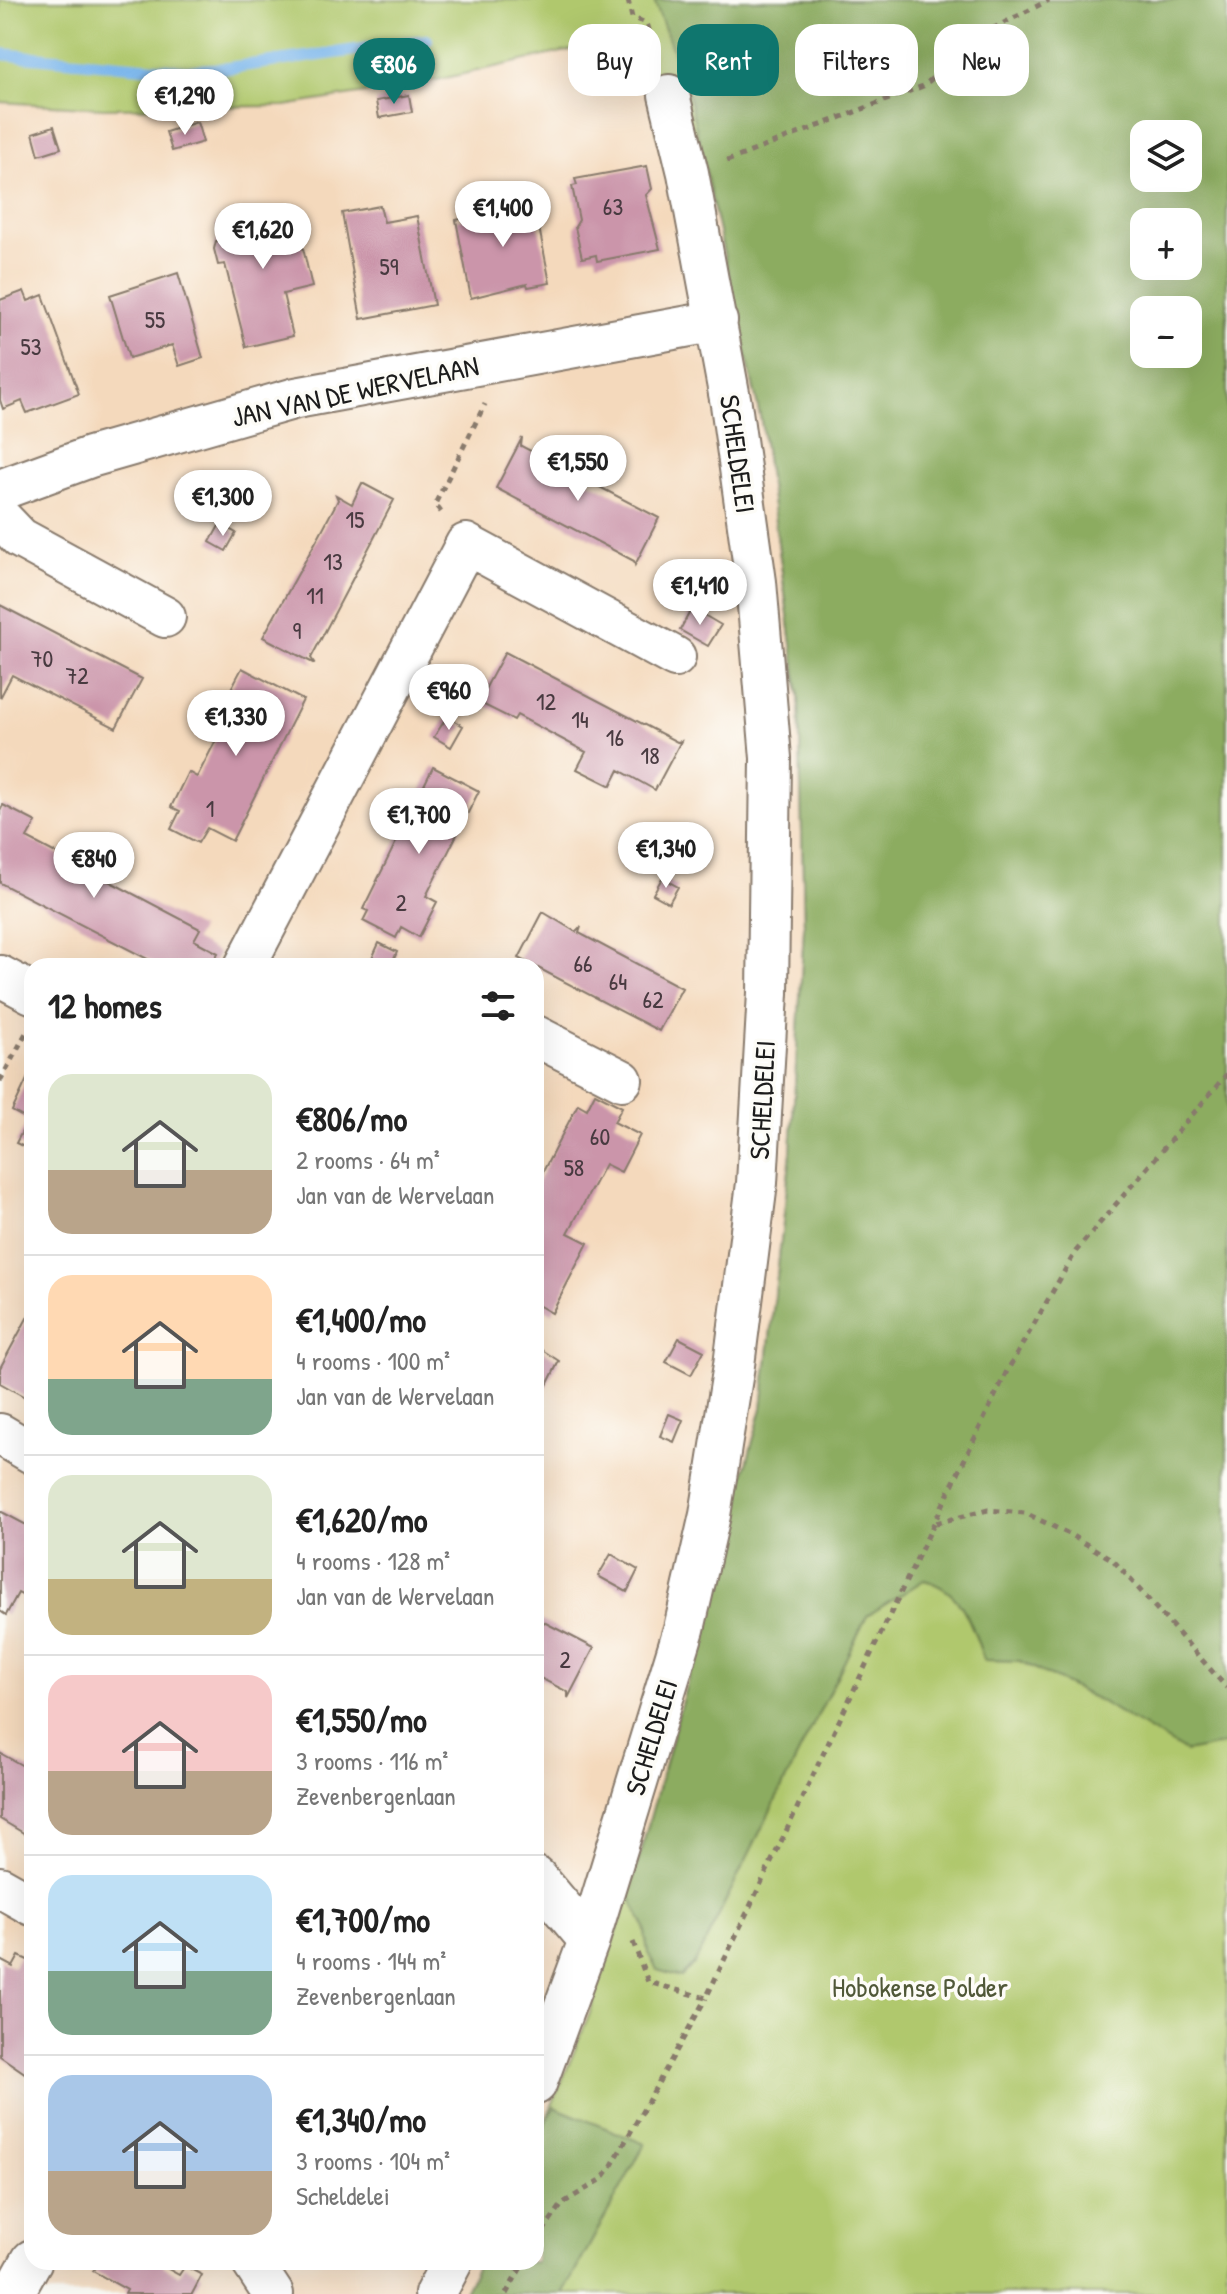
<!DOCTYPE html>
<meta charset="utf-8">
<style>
:root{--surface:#fff;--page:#f6f6f6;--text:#222;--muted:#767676;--line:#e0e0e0;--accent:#0f766e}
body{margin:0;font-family:"Patrick Hand",sans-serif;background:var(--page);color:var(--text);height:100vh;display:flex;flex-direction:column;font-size:30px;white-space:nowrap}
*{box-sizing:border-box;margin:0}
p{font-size:26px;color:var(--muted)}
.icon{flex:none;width:44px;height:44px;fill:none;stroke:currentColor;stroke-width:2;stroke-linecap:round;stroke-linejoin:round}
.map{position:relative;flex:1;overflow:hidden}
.sheet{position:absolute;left:24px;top:958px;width:520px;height:1312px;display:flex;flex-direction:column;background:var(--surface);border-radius:24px;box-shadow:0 8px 32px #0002}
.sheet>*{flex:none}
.guide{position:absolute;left:568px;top:24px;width:538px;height:72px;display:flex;gap:16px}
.buttons{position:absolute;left:1130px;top:120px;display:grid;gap:16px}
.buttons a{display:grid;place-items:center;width:72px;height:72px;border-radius:16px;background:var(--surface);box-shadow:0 8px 32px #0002;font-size:40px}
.price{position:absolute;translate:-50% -68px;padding:0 18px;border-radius:28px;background:#fff;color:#222;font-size:26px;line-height:52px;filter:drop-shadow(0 2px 4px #0008)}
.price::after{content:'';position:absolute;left:50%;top:48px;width:24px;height:18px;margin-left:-12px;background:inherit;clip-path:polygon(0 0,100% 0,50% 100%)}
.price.current{background:var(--accent);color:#fff}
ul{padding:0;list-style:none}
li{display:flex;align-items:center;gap:24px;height:200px;padding:0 24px}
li+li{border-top:2px solid var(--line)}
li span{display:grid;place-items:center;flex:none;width:224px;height:160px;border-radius:24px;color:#555}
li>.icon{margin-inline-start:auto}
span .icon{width:96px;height:96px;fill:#fffc;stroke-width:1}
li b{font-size:34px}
h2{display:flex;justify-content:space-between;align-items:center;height:96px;padding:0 24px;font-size:34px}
.pill{padding:0 28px;border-radius:24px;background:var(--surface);box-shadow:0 8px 32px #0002;font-size:28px;line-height:72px}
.pill.current{background:var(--accent);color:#fff}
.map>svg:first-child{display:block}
</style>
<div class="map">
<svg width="1227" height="2294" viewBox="0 0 1227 2294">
<rect width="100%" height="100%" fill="#fdfcf7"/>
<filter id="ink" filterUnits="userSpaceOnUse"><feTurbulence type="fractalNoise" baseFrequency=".0125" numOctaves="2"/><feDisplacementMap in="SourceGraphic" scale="16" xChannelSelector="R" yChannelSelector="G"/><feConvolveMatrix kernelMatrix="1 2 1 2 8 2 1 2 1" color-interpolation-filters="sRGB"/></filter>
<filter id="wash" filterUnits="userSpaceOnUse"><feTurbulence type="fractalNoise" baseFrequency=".006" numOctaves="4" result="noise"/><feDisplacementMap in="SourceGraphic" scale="32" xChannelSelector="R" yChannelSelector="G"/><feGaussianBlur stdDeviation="1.8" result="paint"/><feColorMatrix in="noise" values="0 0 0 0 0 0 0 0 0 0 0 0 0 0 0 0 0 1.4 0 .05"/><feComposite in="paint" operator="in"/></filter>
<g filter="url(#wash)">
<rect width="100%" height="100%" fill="#f4d9bc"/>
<path fill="#b0c86d" stroke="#667244" stroke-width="2" fill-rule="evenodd" d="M 0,0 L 1227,0 L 1227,2294 L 463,2294 L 479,2262 L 536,2262 L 536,2144 L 590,2013 L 629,1895 L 762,1408 L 791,1152 L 804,928 L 799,694 L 761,421 L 710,192 L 673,200 L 634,36 L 414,85 L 285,106 L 103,108 L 0,102 ZM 1144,134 L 1188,134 L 1188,178 L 1144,178 ZM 1144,222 L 1188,222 L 1188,266 L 1144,266 ZM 1144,310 L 1188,310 L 1188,354 L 1144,354 Z"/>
<path fill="#8cac60" stroke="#54643e" stroke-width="2" fill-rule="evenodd" d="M 654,0 L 1227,0 L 1227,1744 L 1186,1752 L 1096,1699 L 1020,1661 L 984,1660 C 971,1624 964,1591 924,1580 L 867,1616 L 695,1963 L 681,1977 L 657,1970 L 648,1953 L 644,1925 L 629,1895 L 762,1408 L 791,1152 L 804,928 L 799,694 L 761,421 L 688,92 ZM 1144,134 L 1188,134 L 1188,178 L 1144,178 ZM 1144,222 L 1188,222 L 1188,266 L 1144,266 ZM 1144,310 L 1188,310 L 1188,354 L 1144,354 Z
M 554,2107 L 645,2144 L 563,2294 L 463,2294 L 479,2262 L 536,2262 L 536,2144 Z"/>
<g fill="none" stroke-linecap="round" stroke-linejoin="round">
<path stroke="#79b5eb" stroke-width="12" d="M 0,54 L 186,71 L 228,68 L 427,40"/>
</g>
<g id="blocks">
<path fill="#cb95aa" d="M 409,95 L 412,112 L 379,118 L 376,101 Z
M 197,122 L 203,142 L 172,151 L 166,132 Z
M 54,126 L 61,148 L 39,155 L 33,133 Z
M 647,166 L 652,189 L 646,195 L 660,249 L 597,261 L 596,255 L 582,258 L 575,227 L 579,220 L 572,186 L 577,185 L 575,179 Z
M 533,197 L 550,283 L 528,287 L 527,284 L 471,298 L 456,220 L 507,209 L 506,202 Z
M 380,206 L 384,222 L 417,216 L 434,305 L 361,319 L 342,213 Z
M 288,207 L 292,223 L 297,222 L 312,287 L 283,294 L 293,336 L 246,347 L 225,264 L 218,265 L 214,249 L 216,241 L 220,241 L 216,224 Z
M 178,273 L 203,358 L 179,366 L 172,345 L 129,358 L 110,295 Z
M 24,291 L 28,301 L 43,295 L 79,394 L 27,413 L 22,401 L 3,409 L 0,400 L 0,300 Z
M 522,438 L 521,446 L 659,518 L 635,565 L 634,561 L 496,488 Z
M 362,483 L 394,500 L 311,658 L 315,664 L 263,637 L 320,534 L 338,500 L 336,495 L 352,504 Z
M 220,524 L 236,533 L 226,551 L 210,542 Z
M 0,605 L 142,679 L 116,728 L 12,675 L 0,698 Z
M 692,608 L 721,625 L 708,646 L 680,630 Z
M 505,652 L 677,742 L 681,741 L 655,790 L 619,770 L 611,786 L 577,769 L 586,752 L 517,715 L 514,720 L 478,702 Z
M 242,668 L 303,700 L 232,841 L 207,828 L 198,843 L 171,829 L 180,811 L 171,807 L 188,772 L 197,777 L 215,742 L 206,736 Z
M 447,717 L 463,726 L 451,747 L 434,737 Z
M 433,767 L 479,791 L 426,896 L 437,902 L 419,937 L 401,927 L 396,938 L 363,921 L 368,911 L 363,909 Z
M 3,805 L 36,822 L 27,838 L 200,929 L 194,940 L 218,953 L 211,966 L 161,966 L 0,883 L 0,811 Z
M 662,878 L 678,887 L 669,903 L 653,894 Z
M 543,912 L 576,932 L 581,927 L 579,933 L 682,988 L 659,1031 L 519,958 Z
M 379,943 L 397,952 L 391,966 L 370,963 Z
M 29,1075 L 32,1077 L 32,1151 L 16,1143 L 28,1120 L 12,1111 Z
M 595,1093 L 622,1107 L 614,1122 L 640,1135 L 621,1172 L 605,1164 L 568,1233 L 588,1243 L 552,1313 L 536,1304 L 536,1185 L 578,1104 L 587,1109 Z
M 32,1309 L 32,1401 L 0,1383 L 0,1368 Z
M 679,1338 L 704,1351 L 691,1375 L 666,1362 Z
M 536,1346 L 559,1361 L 545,1389 L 536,1384 Z
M 669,1414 L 683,1420 L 674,1442 L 660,1436 Z
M 0,1511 L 30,1527 L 32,1523 L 32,1600 L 18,1593 L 6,1615 L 0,1611 Z
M 611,1554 L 638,1570 L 627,1592 L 598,1576 Z
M 536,1618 L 594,1648 L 568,1698 L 568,1692 L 536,1676 Z
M 0,1753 L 32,1771 L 32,1838 L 0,1819 Z
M 19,1956 L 32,1962 L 32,2078 L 0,2056 L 0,1960 L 13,1967 Z
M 98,2262 L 165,2262 L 163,2266 L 179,2275 L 185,2266 L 202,2275 L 192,2294 L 125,2294 L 127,2290 L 93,2271 Z"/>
</g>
</g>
<g filter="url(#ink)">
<use href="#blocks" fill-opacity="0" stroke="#887a6c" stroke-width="2"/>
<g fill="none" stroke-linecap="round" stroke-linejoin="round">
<g stroke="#887a6c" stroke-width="44">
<path id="minor" d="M 0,490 L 90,457 L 296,398 L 717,321
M 0,517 L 20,538 L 165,617
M 245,966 L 466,544 L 675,657
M 0,976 L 32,993
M 536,1036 L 622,1080
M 0,1434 L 32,1453
M 536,1877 L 589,1940
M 0,1887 L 32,1905
M 536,2084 L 589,1940 L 684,1629 L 710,1515 L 734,1365 L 757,1183 L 768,993 L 771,758 L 756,582 L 731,404 L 688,173 L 669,95
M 252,2262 L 273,2294
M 13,2294 L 32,2260
M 435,2294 L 452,2262"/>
</g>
<path stroke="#887a6c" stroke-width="5" stroke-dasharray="6 6" stroke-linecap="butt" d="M 628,0 L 632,18 L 647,23 L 657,56
M 727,161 L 923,86 L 992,29 L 1049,0
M 441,512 L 435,504 L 485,404
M 0,1081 L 26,1033
M 936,1523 L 988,1510 L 1025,1513 L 1069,1534 L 1113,1560 L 1227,1688
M 633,1942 L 648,1982 L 706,1998 L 1007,1371 L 1076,1251 L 1227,1074
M 536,2241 L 563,2203 L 602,2179 L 611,2167 L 706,1998
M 506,2294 L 524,2262"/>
<use href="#minor" stroke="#fff" stroke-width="40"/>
</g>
</g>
<g text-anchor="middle" stroke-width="7" stroke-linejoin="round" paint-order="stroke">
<g font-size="24" fill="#483a40">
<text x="613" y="215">63</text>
<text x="389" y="275">59</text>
<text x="155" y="328">55</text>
<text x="31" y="355">53</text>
<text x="355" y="528">15</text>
<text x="333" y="570">13</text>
<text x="315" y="604">11</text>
<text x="297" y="639">9</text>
<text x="42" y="667">70</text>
<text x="77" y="684">72</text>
<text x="546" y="710">12</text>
<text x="580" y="728">14</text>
<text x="615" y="746">16</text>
<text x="650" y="764">18</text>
<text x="210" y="817">1</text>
<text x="401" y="911">2</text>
<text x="583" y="972">66</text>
<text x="618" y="990">64</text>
<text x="653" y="1008">62</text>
<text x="600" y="1145">60</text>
<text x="574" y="1176">58</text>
<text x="565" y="1668">2</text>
</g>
<g font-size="28" fill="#1c1c1c" stroke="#fdfcf7">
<text transform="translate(355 391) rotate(-12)" y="10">JAN VAN DE WERVELAAN</text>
<text transform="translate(738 454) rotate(82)" y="10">SCHELDELEI</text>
<text transform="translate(762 1100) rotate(-87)" y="10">SCHELDELEI</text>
<text transform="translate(651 1737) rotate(-73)" y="10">SCHELDELEI</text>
</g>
<g font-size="28" fill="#505838" stroke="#fdfcf7">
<text x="920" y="1997">Hobokense Polder</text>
</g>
</g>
</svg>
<div class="buttons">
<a><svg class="icon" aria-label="layers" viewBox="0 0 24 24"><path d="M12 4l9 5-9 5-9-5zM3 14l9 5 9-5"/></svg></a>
<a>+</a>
<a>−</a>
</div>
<b class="price current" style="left:394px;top:106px">€806</b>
<b class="price" style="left:185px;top:137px">€1,290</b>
<b class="price" style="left:503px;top:249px">€1,400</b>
<b class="price" style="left:263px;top:271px">€1,620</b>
<b class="price" style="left:578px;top:503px">€1,550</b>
<b class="price" style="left:223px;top:538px">€1,300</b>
<b class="price" style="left:700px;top:627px">€1,410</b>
<b class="price" style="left:449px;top:732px">€960</b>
<b class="price" style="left:236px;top:758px">€1,330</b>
<b class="price" style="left:419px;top:856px">€1,700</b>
<b class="price" style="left:666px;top:890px">€1,340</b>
<b class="price" style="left:94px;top:900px">€840</b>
<div class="guide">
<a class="pill">Buy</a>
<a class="pill current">Rent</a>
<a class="pill">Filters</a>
<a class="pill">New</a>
</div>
<section class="sheet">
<h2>12 homes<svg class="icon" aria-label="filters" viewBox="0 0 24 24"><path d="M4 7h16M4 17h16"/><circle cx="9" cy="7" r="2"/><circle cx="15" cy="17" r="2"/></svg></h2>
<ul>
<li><span style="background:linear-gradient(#dfe7d0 60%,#b9a48a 0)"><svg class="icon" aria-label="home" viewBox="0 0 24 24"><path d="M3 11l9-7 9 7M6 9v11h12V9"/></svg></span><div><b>€806/mo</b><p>2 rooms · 64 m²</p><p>Jan van de Wervelaan</p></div></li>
<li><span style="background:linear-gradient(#ffd9b3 65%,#7fa58c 0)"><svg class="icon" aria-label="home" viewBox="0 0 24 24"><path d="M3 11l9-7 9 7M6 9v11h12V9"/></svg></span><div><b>€1,400/mo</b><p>4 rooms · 100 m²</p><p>Jan van de Wervelaan</p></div></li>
<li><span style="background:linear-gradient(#dfe7d0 65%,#c2b280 0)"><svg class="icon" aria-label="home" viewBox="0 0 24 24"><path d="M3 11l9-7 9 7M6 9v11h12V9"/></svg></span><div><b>€1,620/mo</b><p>4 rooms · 128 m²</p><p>Jan van de Wervelaan</p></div></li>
<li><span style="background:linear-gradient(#f6c9c9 60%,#b9a48a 0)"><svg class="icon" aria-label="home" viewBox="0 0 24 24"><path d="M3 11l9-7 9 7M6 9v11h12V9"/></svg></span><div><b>€1,550/mo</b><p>3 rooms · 116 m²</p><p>Zevenbergenlaan</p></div></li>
<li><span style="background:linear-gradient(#bfe0f5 60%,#7fa58c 0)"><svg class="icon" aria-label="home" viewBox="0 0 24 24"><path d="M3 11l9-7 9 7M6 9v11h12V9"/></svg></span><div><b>€1,700/mo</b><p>4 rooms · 144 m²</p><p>Zevenbergenlaan</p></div></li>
<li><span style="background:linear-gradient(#a9c7e8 60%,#b9a48a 0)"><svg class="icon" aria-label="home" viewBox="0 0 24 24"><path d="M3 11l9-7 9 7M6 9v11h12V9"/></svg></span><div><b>€1,340/mo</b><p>3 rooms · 104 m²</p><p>Scheldelei</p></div></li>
</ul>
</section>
</div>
